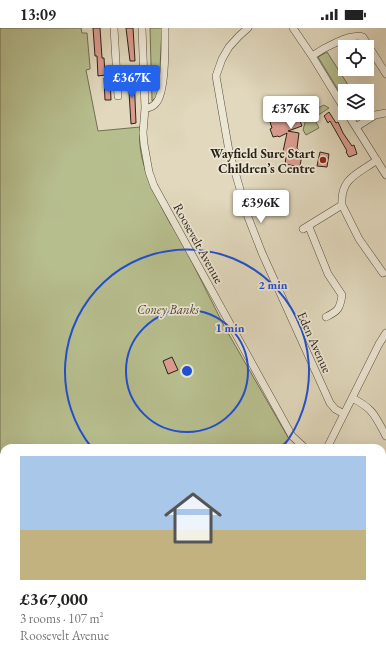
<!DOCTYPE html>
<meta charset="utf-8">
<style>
:root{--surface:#fff;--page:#f2f2f2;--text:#222;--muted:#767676;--accent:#2563eb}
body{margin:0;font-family:"EB Garamond",serif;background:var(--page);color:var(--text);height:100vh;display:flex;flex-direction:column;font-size:15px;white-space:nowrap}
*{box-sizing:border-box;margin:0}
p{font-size:13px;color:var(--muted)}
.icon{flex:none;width:22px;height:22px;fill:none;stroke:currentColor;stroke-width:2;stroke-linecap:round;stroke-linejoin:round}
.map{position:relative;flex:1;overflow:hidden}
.sheet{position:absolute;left:0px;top:416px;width:386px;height:220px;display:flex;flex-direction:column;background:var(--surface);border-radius:12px 12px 0 0;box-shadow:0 4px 16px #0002}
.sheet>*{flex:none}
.fabs{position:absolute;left:338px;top:12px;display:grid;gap:8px}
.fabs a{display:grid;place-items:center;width:36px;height:36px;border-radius:0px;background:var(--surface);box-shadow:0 4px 16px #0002;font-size:20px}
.price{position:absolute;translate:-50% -34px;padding:0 9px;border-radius:4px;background:#fff;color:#222;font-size:13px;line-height:26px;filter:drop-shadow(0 1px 2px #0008)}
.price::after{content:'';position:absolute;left:50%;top:24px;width:12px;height:9px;margin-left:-6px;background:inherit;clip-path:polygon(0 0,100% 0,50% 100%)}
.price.on{background:var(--accent);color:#fff}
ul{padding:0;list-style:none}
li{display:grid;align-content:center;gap:8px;height:212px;padding:0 20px}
li span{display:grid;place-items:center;height:124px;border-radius:0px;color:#555}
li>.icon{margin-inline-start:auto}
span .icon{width:72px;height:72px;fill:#fffc;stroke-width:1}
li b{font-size:17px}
.status{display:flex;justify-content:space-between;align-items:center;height:28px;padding:0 20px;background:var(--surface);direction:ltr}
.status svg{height:11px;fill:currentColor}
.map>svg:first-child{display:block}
</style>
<div class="status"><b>13:09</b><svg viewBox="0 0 49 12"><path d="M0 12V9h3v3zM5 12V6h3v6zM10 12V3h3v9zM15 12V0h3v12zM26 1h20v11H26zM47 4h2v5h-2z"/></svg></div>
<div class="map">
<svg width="386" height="636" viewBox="0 0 386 636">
<rect width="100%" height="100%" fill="#e1d8bd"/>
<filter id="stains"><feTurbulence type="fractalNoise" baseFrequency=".005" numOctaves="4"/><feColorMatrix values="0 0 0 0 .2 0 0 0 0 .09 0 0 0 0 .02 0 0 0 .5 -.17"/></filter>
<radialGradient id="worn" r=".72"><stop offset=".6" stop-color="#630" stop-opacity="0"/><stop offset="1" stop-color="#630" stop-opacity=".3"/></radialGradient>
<path fill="#b7be8e" stroke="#717052" d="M 0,0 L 81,0 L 82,5 L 87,5 L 90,39 L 90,41 L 86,42 L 98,103 L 140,99 C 140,105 139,111 140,117 C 142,144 159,174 171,197 L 174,198 L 224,298 L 289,411 L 278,420 L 4,420 L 4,451 L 0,451 Z
M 150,0 L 162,0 L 159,60 L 156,69 L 152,73 Z
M 327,24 L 352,63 L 345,63 L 345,69 L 343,70 L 318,29 Z
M 324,77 L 329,80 L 314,90 L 319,100 L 306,107 L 303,102 L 306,91 L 318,80 Z
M 382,450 L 386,457 L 386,636 L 355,636 L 355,633 L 353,632 L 382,632 Z
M 166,632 L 302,632 L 299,636 L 168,636 Z"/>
<path fill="#db9c90" stroke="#2b2217" d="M 93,0 L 100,0 L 102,30 L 104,30 L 105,47 L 98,48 L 97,28 L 95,28 Z
M 126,0 L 133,0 L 135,33 L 130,33 Z
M 128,48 L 134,48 L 136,95 L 131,96 Z
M 110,49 L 111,72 L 105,72 L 104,50 Z
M 292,71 L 294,77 L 310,71 L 313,81 L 298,88 L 302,98 L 288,103 L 299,105 L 297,120 L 302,127 L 299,143 L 295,142 L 295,138 L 285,136 L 286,129 L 282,128 L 287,105 L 279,109 L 278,108 L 273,109 L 270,101 L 272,100 L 270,94 L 276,91 L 276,90 L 279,88 L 278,86 L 288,82 L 285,73 Z
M 329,84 L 336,95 L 338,94 L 343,105 L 352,118 L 354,117 L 357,126 L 349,129 L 346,124 L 347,123 L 330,93 L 328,95 L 324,88 Z
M 320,124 L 329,126 L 327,139 L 317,138 Z
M 172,329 L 178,342 L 168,346 L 163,333 Z"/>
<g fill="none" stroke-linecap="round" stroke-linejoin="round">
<g stroke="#585040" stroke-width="8">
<path id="minor" d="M 114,0 L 118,68
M 142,0 L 145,80 L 143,105 L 144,116 L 149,144 L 154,158 L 292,408 L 305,420
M 248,0 L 239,8 L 229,19 L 222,31 L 216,48 L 229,123 L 248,189 L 262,225 L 330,375 L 335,381 L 344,386
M 293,0 L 312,28 L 345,82
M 312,28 C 322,21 350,5 363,9 L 386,46
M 116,44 L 143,41
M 145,80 C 150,80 153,79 156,75 C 166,65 165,15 165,0
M 347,85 L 386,147
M 356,99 L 375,87 L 386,85
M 342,177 L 359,211 L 383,245
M 309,199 L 328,246 L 342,267 C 340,281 338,283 326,289
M 303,201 L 342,177 C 340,150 358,146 377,132
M 352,370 C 374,381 375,388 386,408
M 327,420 L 379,316 L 386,305
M 0,457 L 4,458
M 382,564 L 386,564
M 123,632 L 125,636"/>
</g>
<use href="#minor" stroke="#ece6d4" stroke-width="7"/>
</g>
<g fill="none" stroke="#1d4ed8" stroke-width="2">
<circle cx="187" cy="343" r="61"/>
<path d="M92 420A122 122 0 1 1 282 420"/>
</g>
<circle fill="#8f2418" stroke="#ece6d4" stroke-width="1.5" cx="323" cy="132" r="4"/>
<g text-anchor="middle" stroke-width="3.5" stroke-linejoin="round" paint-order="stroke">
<g font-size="13" font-weight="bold" fill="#2b2217" stroke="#ece6d4" text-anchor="end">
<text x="315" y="130">Wayfield Sure Start<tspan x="315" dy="15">Children’s Centre</tspan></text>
</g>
<g font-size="13" fill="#2b2217" stroke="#ece6d4">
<text transform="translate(199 215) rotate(61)" y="5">Roosevelt Avenue</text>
<text transform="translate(315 314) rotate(66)" y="5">Eden Avenue</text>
</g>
<g font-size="13" font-style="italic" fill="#4e4935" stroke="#ece6d4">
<text x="168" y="286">Coney Banks</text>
</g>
</g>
<circle cx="187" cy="343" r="6" fill="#1d4ed8" stroke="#ece6d4" stroke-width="2"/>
<g font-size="12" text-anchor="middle" font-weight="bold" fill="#1d4ed8" stroke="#ece6d4" stroke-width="3.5" stroke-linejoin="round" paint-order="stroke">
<text x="273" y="261">2 min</text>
<text x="230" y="304">1 min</text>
</g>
<rect width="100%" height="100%" filter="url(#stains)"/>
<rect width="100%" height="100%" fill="url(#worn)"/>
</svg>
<div class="fabs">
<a><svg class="icon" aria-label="locate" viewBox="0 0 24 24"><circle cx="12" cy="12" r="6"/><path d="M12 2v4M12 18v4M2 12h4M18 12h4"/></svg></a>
<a><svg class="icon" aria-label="layers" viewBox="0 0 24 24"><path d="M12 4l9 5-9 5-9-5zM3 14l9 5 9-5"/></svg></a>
</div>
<b class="price on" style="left:132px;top:71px">£367K</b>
<b class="price" style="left:291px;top:102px">£376K</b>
<b class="price" style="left:261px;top:196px">£396K</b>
<section class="sheet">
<ul>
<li><span style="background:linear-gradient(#a9c7e8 60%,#c2b280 0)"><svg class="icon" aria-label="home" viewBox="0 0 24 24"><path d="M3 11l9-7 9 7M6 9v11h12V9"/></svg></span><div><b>£367,000</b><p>3 rooms · 107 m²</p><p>Roosevelt Avenue</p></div></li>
</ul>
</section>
</div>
